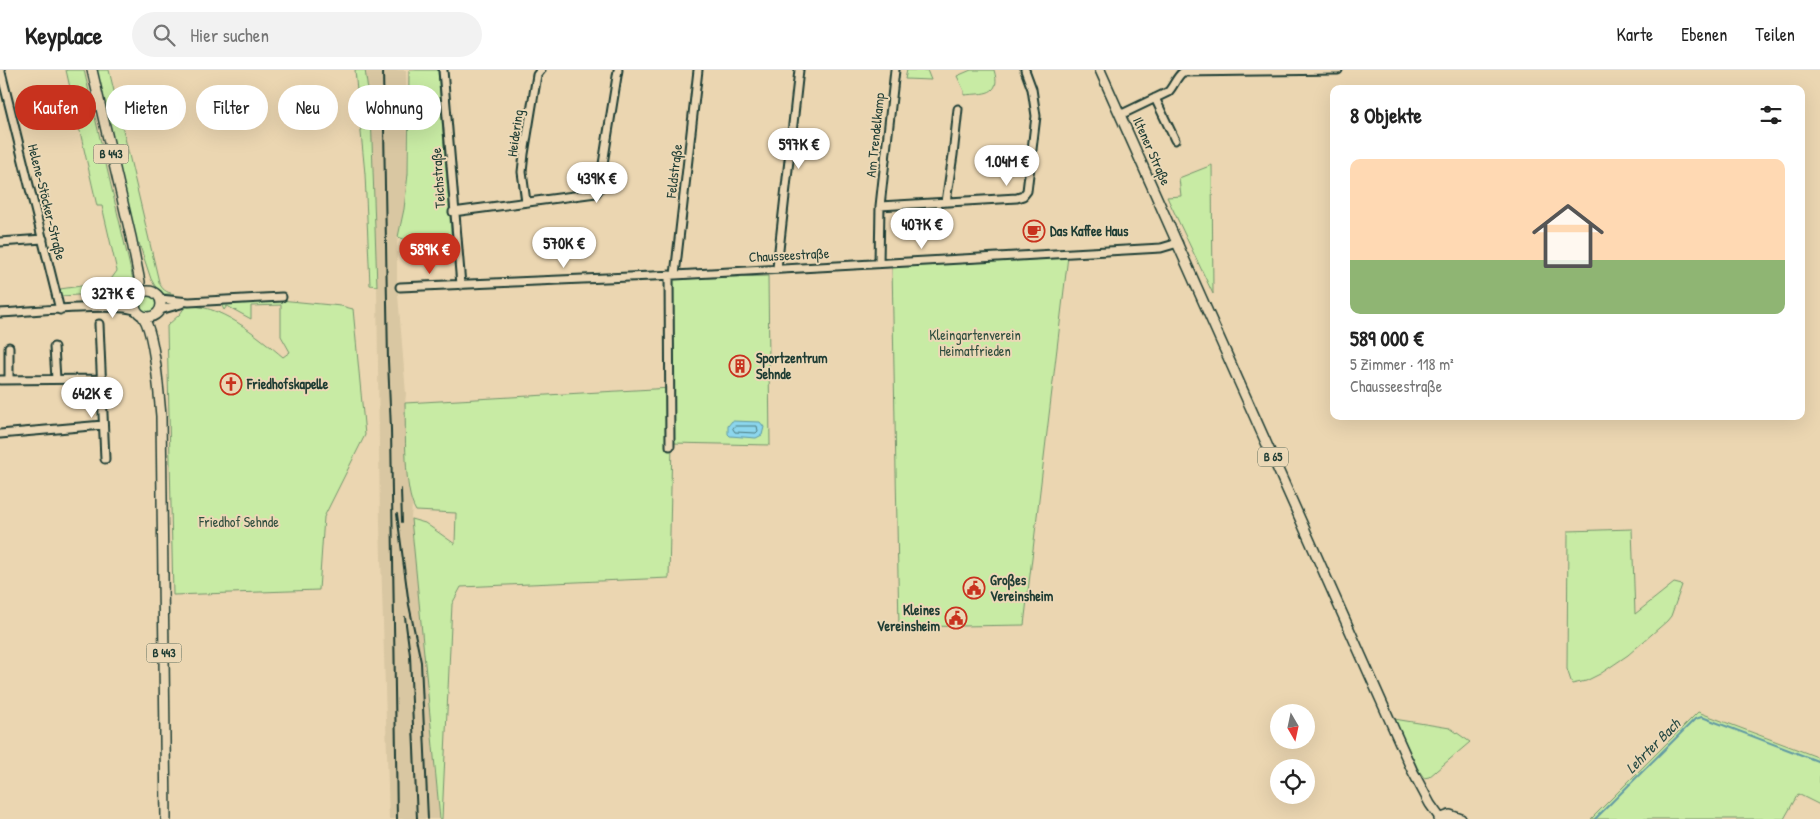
<!DOCTYPE html>
<html lang="de">
<meta charset="utf-8">
<style>
:root{--surface:#fff;--page:#f2f2f2;--text:#222;--muted:#767676;--line:#e0e0e0;--accent:#c8321e}
body{margin:0;font-family:"Patrick Hand",sans-serif;background:var(--page);color:var(--text);height:100vh;display:flex;flex-direction:column;font-size:19px;white-space:nowrap}
*{box-sizing:border-box;margin:0}
p{font-size:16px;color:var(--muted)}
.icon{flex:none;width:28px;height:28px;fill:none;stroke:currentColor;stroke-width:2;stroke-linecap:round;stroke-linejoin:round}
.map{position:relative;flex:1;overflow:hidden}
.details{position:absolute;left:1330px;top:15px;width:475px;height:335px;display:flex;flex-direction:column;background:var(--surface);border-radius:10px;box-shadow:0 5px 20px #0002}
.details>*{flex:none}
.top-card{position:absolute;left:15px;top:15px;width:475px;height:45px;display:flex;gap:10px}
.needle{width:32px;rotate:171deg}
.controls{position:absolute;left:1270px;top:634px;display:grid;gap:10px}
.controls a{display:grid;place-items:center;width:45px;height:45px;border-radius:50%;background:var(--surface);box-shadow:0 5px 20px #0002;font-size:25px}
.price{position:absolute;translate:-50% -42px;padding:0 11px;border-radius:18px;background:#fff;color:#222;font-size:16px;line-height:32px;filter:drop-shadow(0 1px 2px #0008)}
.price::after{content:'';position:absolute;left:50%;top:30px;width:15px;height:11px;margin-left:-8px;background:inherit;clip-path:polygon(0 0,100% 0,50% 100%)}
.price.selected{background:var(--accent);color:#fff}
ul{padding:0;list-style:none}
li{display:grid;align-content:center;gap:10px;height:265px;padding:0 20px}
li+li{border-top:1px solid var(--line)}
li span{display:grid;place-items:center;height:155px;border-radius:10px;color:#555}
li>.icon{margin-inline-start:auto}
span .icon{width:90px;height:90px;fill:#fffc;stroke-width:1}
li b{font-size:21px}
h2{display:flex;justify-content:space-between;align-items:center;height:60px;padding:0 20px;font-size:21px}
.chip{padding:0 18px;border-radius:22px;background:var(--surface);box-shadow:0 5px 20px #0002;font-size:18px;line-height:45px}
.chip.selected{background:var(--accent);color:#fff}
header{display:flex;align-items:center;gap:30px;box-sizing:border-box;height:70px;padding:0 25px;background:var(--surface);border-bottom:1px solid var(--line)}
header strong{font-size:24px}
nav{display:flex;gap:28px;margin-inline-start:auto;font-size:18px}
.search{width:350px;height:45px;background:var(--page);display:flex;align-items:center;gap:12px;box-sizing:border-box;padding:0 18px;border-radius:28px;color:var(--muted);font-size:19px}
.map>svg:first-child{display:block}
</style>
<header>
<strong>Keyplace</strong>
<div class="search"><svg class="icon" aria-label="search" viewBox="0 0 24 24"><circle cx="10" cy="10" r="6"/><path d="M15 15l6 6"/></svg>Hier suchen</div>
<nav><a>Karte</a><a>Ebenen</a><a>Teilen</a></nav>
</header>
<div class="map">
<svg width="1820" height="749" viewBox="0 0 1820 749">
<rect width="100%" height="100%" fill="#ebd6b1"/>
<filter id="ink" filterUnits="userSpaceOnUse"><feTurbulence type="fractalNoise" baseFrequency=".02" numOctaves="2"/><feDisplacementMap in="SourceGraphic" scale="10" xChannelSelector="R" yChannelSelector="G"/><feConvolveMatrix kernelMatrix="1 2 1 2 8 2 1 2 1" color-interpolation-filters="sRGB"/></filter>
<g filter="url(#ink)">
<path fill="#d9c7a2" d="M 365,0 L 406,0 L 408,104 L 404,139 L 397,172 L 397,212 L 406,324 L 405,333 L 408,417 L 412,435 L 411,449 L 440,749 L 389,749 L 380,454 L 377,216 L 371,42 Z"/>
<path fill="#c8eba4" stroke="#74946c" d="M 66,0 L 84,0 L 134,214 L 130,220 L 110,223 L 61,226 L 60,219 L 109,212 L 117,201 L 102,136 L 97,136 Z
M 95,0 L 109,0 L 159,212 C 162,220 166,222 174,224 L 164,224 L 155,216 L 151,209 L 139,173 L 136,174 Z
M 355,0 L 365,0 L 371,42 L 377,216 L 370,215 L 365,104 Z
M 409,0 L 438,0 L 453,186 L 398,167 L 404,139 L 408,104 Z
M 907,0 L 927,0 L 931,10 L 905,9 Z
M 971,0 L 994,0 C 1002,26 984,23 964,25 L 964,21 L 957,6 Z
M 1212,95 L 1213,224 L 1167,127 L 1181,126 L 1179,108 Z
M 1068,186 L 1024,555 L 899,557 L 892,196 Z
M 768,206 L 770,375 L 672,373 L 669,508 L 461,517 L 452,534 L 442,749 L 440,749 L 411,449 L 425,453 L 455,474 L 456,443 L 416,441 C 403,421 406,359 405,333 L 671,318 L 673,209 Z
M140 234a8 8 0 1 1 16 0a8 8 0 1 1-16 0Z
M 280,230 L 341,236 L 353,239 L 365,365 L 324,447 L 319,520 L 173,525 L 167,256 L 180,244 L 185,237 C 217,231 259,267 283,287 L 290,282 L 281,266 L 281,235 L 251,236 L 251,249 L 229,237 L 227,236 L 224,240 L 221,234 Z
M 1632,459 L 1635,544 L 1674,513 L 1682,515 L 1671,546 L 1667,551 L 1628,585 L 1600,604 L 1586,611 L 1572,614 L 1567,599 L 1568,461 Z
M 1698,642 L 1820,688 L 1820,735 L 1798,724 L 1784,749 L 1591,749 Z
M 1394,649 L 1450,658 L 1470,672 L 1429,707 L 1424,708 L 1418,699 Z"/>
<path fill="#8cd6ed" stroke="#6099a3" d="M 732,351 L 760,352 L 764,357 L 762,365 L 756,368 L 730,366 L 728,364 L 728,356 Z"/>
<g fill="none" stroke-linecap="round" stroke-linejoin="round">
<path stroke="#4b7a7e" stroke-width="1" d="M 735,356 L 757,356 L 758,361 L 756,363 L 735,362 L 733,359 Z"/>
<path stroke="#6099a3" stroke-width="2" d="M 1595,749 L 1695,649 L 1702,647 L 1820,692"/>
<g stroke="#1f3d34" stroke-width="11">
<path id="minor" d="M 443,0 L 461,215
M 1,2 L 60,240
M 1155,28 L 1175,70
M 1120,45 L 1168,22 C 1174,16 1176,7 1183,2 L 1338,0
M 526,132 L 522,102 L 524,84 L 537,5 L 541,0
M 946,132 L 953,85 L 958,39
M 880,136 L 1017,128 L 1023,126 L 1027,121 L 1036,46 L 1032,19 L 1025,0
M 453,142 L 596,123 L 599,119 L 618,0
M 0,172 L 43,169
M 879,193 L 880,136 L 895,0
M 777,198 L 799,0
M 669,205 L 670,376
M 675,205 L 698,0
M 400,217 L 675,205 L 1161,178 L 1178,173
M 160,229 L 189,232 L 282,227
M 110,234 L 136,229
M 160,240 L 181,234
M 0,243 C 25,242 119,232 137,241
M 99,254 L 105,389
M 9,277 L 9,310
M 54,277 L 56,309
M 0,310 L 101,309
M 0,364 L 103,355"/>
</g>
<g stroke="#1f3d34" stroke-width="12">
<path id="major" d="M 92,0 L 131,167 L 140,212 L 139,225
M 1100,0 L 1412,700 L 1430,734 L 1440,748
M135 234a13 13 0 1 1 26 0a13 13 0 1 1-26 0Z
M 143,247 C 155,263 159,325 161,346 L 166,749
M 1439,749 L 1450,745 L 1461,749"/>
</g>
<use href="#minor" stroke="#ebd8b6" stroke-width="7"/>
<use href="#major" stroke="#ebd8b6" stroke-width="9"/>
<path stroke="#1f3d34" stroke-width="2" d="M 383,0 L 388,291 L 391,359 L 397,749
M 401,419 L 402,452
M 397,444 L 409,535 L 421,592 L 428,749
M 405,547 L 410,585 L 417,749"/>
</g>
</g>
<defs>
<g id="cafe-ring" transform="scale(1.125)"><circle r="9.5" fill="#ebd8b6" stroke="#c8321e" stroke-width="1.5"/><path d="M-5.5-4.5H6V0H3Q3 3.5 0 3.5H-2.5Q-5.5 3.5-5.5 0ZM3-3.2v2h1.7v-2ZM-6 4.5H4V6H-6Z" fill="#c8321e"/></g>
<g id="building-ring" transform="scale(1.125)"><circle r="9.5" fill="#ebd8b6" stroke="#c8321e" stroke-width="1.5"/><path d="M-4-6H4V6H1V3H-1V6H-4ZM-2.5-4.3h1.7v1.8h-1.7ZM.8-4.3h1.7v1.8H.8ZM-2.5-1h1.7V.8h-1.7ZM.8-1h1.7V.8H.8Z" fill="#c8321e"/></g>
<g id="church-ring" transform="scale(1.125)"><circle r="9.5" fill="#ebd8b6" stroke="#c8321e" stroke-width="1.5"/><path d="M-1.2-6h2.4v3.5h3.3v2.4h-3.3V6h-2.4V-.1h-3.3v-2.4h3.3Z" fill="#c8321e"/></g>
<g id="civic-ring" transform="scale(1.125)"><circle r="9.5" fill="#ebd8b6" stroke="#c8321e" stroke-width="1.5"/><path d="M-.6-6.5H3V-4.5H.6V-3L4-1V1h2V6H-6V1h2V-1L-.6-3ZM-1.2 2.5V6h2.4V2.5Z" fill="#c8321e"/></g>
</defs>
<g fill-rule="evenodd">
<use href="#cafe-ring" x="1034" y="161"/>
<use href="#building-ring" x="740" y="296"/>
<use href="#church-ring" x="231" y="314"/>
<use href="#civic-ring" x="974" y="518"/>
<use href="#civic-ring" x="956" y="548"/>
</g>
<g text-anchor="middle" stroke-width="4" stroke-linejoin="round" paint-order="stroke">
<g fill="#ebd8b6" stroke="#5c6c5b" stroke-width="1">
<rect x="93.5" y="74.5" width="35" height="19" rx="4"/>
<rect x="1258" y="377.5" width="30" height="19" rx="4"/>
<rect x="146.5" y="573.5" width="35" height="19" rx="4"/>
</g>
<g font-size="12" font-weight="bold" fill="#1f3d34">
<text x="111" y="88">B 443</text>
<text x="1273" y="391">B 65</text>
<text x="164" y="587">B 443</text>
</g>
<g font-size="14" fill="#1f3d34" stroke="#ebd8b6">
<text transform="translate(515 63) rotate(-82)" y="5">Heidering</text>
<text transform="translate(875 65) rotate(-84)" y="5">Am Trendelkamp</text>
<text transform="translate(1152 81) rotate(66)" y="5">Iltener Straße</text>
<text transform="translate(674 101) rotate(-83)" y="5">Feldstraße</text>
<text transform="translate(438 108) rotate(-94)" y="5">Teichstraße</text>
<text transform="translate(47 132) rotate(76)" y="5">Helene-Stöcker-Straße</text>
<text transform="translate(789 185) rotate(-3)" y="5">Chausseestraße</text>
</g>
<g font-size="14" font-weight="bold" fill="#1f3d34" stroke="#ebd8b6" text-anchor="start">
<text x="1050" y="166">Das Kaffee Haus</text>
<text x="756" y="293">Sportzentrum<tspan x="756" dy="16">Sehnde</tspan></text>
<text x="247" y="319">Friedhofskapelle</text>
<text x="990" y="515">Großes<tspan x="990" dy="16">Vereinsheim</tspan></text>
<text x="940" y="545" text-anchor="end">Kleines<tspan x="940" dy="16">Vereinsheim</tspan></text>
</g>
<g font-size="14" fill="#304e3f" stroke="#ebd8b6">
<text x="975" y="270">Kleingartenverein<tspan x="975" dy="16">Heimatfrieden</tspan></text>
<text x="239" y="457">Friedhof Sehnde</text>
</g>
<g font-size="15" font-style="italic" fill="#2a4c46" stroke="#ebd8b6">
<text transform="translate(1653 676) rotate(-45)" y="5">Lehrter Bach</text>
</g>
</g>
</svg>
<div class="controls">
<a><svg class="needle" viewBox="-14 -14 28 28"><path d="M0-13l5 13h-10z" fill="#e53935"/><path d="M0 13l5-13h-10z" fill="#767676"/></svg></a>
<a><svg class="icon" aria-label="locate" viewBox="0 0 24 24"><circle cx="12" cy="12" r="6"/><path d="M12 2v4M12 18v4M2 12h4M18 12h4"/></svg></a>
</div>
<b class="price" style="left:799px;top:100px">597K €</b>
<b class="price" style="left:1007px;top:117px">1.04M €</b>
<b class="price" style="left:597px;top:134px">439K €</b>
<b class="price" style="left:922px;top:180px">407K €</b>
<b class="price" style="left:564px;top:199px">570K €</b>
<b class="price selected" style="left:430px;top:205px">589K €</b>
<b class="price" style="left:113px;top:249px">327K €</b>
<b class="price" style="left:92px;top:349px">642K €</b>
<div class="top-card">
<a class="chip selected">Kaufen</a>
<a class="chip">Mieten</a>
<a class="chip">Filter</a>
<a class="chip">Neu</a>
<a class="chip">Wohnung</a>
</div>
<section class="details">
<h2>8 Objekte<svg class="icon" aria-label="filters" viewBox="0 0 24 24"><path d="M4 7h16M4 17h16"/><circle cx="9" cy="7" r="2"/><circle cx="15" cy="17" r="2"/></svg></h2>
<ul>
<li><span style="background:linear-gradient(#ffd9b3 65%,#8fb573 0)"><svg class="icon" aria-label="home" viewBox="0 0 24 24"><path d="M3 11l9-7 9 7M6 9v11h12V9"/></svg></span><div><b>589 000 €</b><p>5 Zimmer · 118 m²</p><p>Chausseestraße</p></div></li>
</ul>
</section>
</div>
